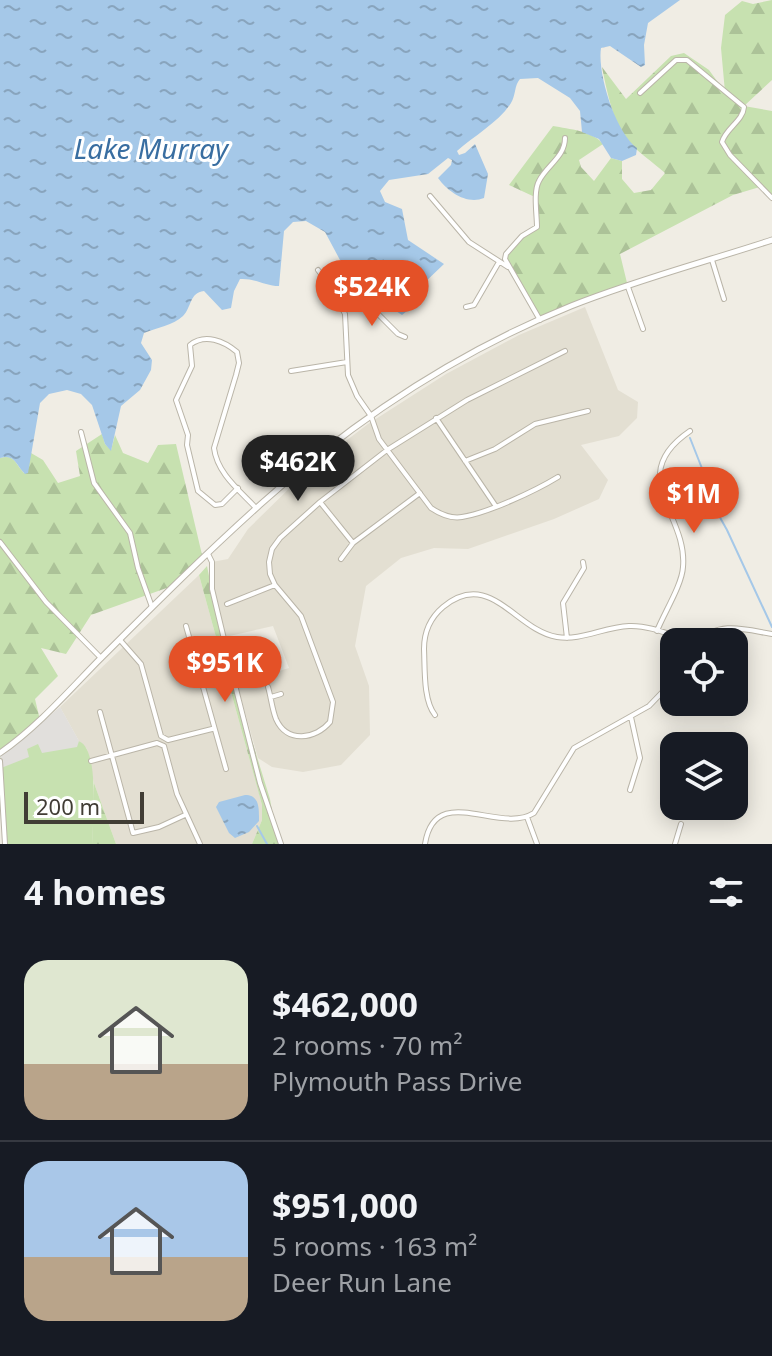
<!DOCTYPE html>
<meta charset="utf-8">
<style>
:root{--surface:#171b24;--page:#20242c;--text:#f1f3f6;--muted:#9ea1a6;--line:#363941;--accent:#e45127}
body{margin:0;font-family:"Noto Sans",sans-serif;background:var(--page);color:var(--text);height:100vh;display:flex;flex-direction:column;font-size:30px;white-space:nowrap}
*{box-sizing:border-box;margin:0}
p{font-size:26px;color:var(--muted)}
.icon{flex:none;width:44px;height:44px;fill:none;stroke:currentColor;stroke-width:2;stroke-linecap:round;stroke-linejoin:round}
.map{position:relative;height:844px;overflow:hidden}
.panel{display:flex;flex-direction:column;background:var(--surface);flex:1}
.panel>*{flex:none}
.buttons{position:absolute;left:660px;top:628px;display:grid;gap:16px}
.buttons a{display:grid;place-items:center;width:88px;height:88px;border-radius:16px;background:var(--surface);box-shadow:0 4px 20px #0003;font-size:40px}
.scale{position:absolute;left:24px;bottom:20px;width:120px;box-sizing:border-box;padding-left:8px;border:4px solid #413d35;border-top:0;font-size:22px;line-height:28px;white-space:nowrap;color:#413d35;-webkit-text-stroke:6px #fff;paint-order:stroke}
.price{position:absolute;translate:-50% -68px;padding:0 18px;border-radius:28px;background:var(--accent);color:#fff;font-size:26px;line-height:52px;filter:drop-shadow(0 2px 4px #0008)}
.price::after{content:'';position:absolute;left:50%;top:48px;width:24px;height:18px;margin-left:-12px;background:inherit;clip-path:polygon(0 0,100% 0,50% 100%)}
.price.current{background:#222;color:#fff}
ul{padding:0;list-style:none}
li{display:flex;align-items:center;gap:24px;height:200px;padding:0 24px}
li+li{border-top:2px solid var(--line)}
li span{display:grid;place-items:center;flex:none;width:224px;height:160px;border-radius:24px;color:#555}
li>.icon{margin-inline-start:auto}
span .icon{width:96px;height:96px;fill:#fffc;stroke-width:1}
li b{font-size:34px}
h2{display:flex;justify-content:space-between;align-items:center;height:96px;padding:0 24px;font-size:34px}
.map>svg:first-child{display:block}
</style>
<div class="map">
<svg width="772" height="844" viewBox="0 0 772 844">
<defs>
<pattern id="forest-firs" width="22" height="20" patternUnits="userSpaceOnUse" patternTransform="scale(2)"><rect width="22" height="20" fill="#c7e1b0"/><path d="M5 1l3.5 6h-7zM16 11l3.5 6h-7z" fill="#acc298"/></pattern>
<pattern id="water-ripples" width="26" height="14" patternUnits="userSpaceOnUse" patternTransform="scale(2)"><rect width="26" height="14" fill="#a5c8e8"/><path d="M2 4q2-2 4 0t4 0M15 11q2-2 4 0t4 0" fill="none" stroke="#88a4bd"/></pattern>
</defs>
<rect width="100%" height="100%" fill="#f0ede4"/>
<path fill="#e3dfd2" d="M 585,307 L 618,390 L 638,402 L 637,418 L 619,436 L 581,445 L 608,480 L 599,499 L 554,519 L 468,549 L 434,548 L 401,558 L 366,586 L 355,646 L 369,686 L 370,735 L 341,765 L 303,772 L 272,767 L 258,758 L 237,684 L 289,668 L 273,626 L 225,637 L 212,589 L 212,562 L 228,559 L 248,529 L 309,469 L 368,424 L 446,374 L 519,335 Z
M 199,575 L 262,805 L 262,820 L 252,844 L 116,844 L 94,783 L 87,749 L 79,741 L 60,707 Z"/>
<path fill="#c7e1b0" d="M 32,732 C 46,735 71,734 82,743 C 99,757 93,822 92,844 L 5,844 L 0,753 Z"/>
<path fill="url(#forest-firs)" d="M 772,0 L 772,80 L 744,106 L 772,111 L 772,195 L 763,186 L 733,195 L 620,254 L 628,287 L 540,320 L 505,259 L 506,254 L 517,240 L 537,226 L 537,198 L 509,185 L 553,126 C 569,129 593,131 603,144 L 579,160 L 581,167 L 594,181 L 611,158 L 622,161 L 622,179 L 634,193 L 651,190 L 665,173 C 653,162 637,152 626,139 C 613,123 606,87 602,67 L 626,99 L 671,56 L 684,53 L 709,70 L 725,92 L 721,48 L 725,15 L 742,1 L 753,4 Z
M 102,434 L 105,444 L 111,450 L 115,435 L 123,453 L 148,463 L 158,445 L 176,444 L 203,559 L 175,585 L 91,615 L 66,654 L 41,648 L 58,676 L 35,699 L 40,720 L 0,753 L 0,458 C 15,454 15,464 24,473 L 31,453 L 43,460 L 58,483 L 80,476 L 76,451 Z
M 207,566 L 215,606 L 229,649 L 245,718 L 270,799 L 276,835 L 281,844 L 252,844 L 262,820 L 262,805 L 199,575 Z
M 94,783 L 116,844 L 92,844 Z"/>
<path fill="#e1dfdc" d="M 60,707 L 79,741 L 77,747 L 42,753 L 38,744 L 27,749 L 29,757 L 1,768 L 0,753 L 26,736 Z"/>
<path fill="url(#water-ripples)" d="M 0,0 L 680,0 L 648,23 L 644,45 L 645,65 L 641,67 L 610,46 L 601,48 C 597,74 616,133 637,148 L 636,155 L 622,161 L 611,158 L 599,139 L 582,132 L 580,111 L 570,98 L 538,78 L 520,79 C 514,86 516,95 511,103 C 499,122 474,136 457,151 L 459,155 L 465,153 L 475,144 L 488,174 L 484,198 C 467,205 448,192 438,178 L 451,165 L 452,160 L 448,158 L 428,174 L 389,180 L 380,191 L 385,202 L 402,209 L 408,240 L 444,264 L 422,285 L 412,307 L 402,315 L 396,311 L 387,292 L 367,281 L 355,268 L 340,260 L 325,232 L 306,221 L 293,222 L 284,231 L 279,286 C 265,286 255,278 240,279 L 234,291 L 231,308 L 222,310 L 204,291 C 189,293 192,307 183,316 C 174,325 156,328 144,333 L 141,343 L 152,360 L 151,370 L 140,390 L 121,406 L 111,451 L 105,444 L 92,405 L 81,394 L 67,390 L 49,394 L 40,403 L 28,473 L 25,474 C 15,464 15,454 0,458 Z
M 245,795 C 260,795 259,809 259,821 L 249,832 L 235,838 L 229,833 L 216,807 L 219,802 Z"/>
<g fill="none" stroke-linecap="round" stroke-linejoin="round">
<path stroke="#a5c8e8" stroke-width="2" d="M 690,438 L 705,476 L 708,496 L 727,530 L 772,627
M 257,826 L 267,844"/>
<g stroke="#bab5a8" stroke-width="6">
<path id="minor" d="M 640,93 L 676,60 L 687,60 L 744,107 C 743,121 726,128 722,142 L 730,155 L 772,198
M 430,196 L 469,242 L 508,267
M 712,260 L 724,299
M 318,270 L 332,288 L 345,314 L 348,375 L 357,396 L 371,416 L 379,439 L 431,508 C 440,514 450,519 462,517 C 488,513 535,491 558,477
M 628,287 L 643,329
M 339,299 L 349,294 L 358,294 L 398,334 L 405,337
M 466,307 L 474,305 L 499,262
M 540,320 L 505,259 L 506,254 L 522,236 L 537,227 C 537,214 533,192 539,181 C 547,165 565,157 565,138
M 291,371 L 347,362
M 436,418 L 495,505
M 81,432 L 94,483 L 130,533 L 138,568 L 152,607
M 465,461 L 495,449 L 535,424 L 588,411
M 238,488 L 222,504 L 215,505 L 198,491 L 187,445 L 188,435 L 176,400 L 192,366 L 190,345 C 205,333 224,341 237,352 L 239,363 L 236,375 L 214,448 C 217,473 239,490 256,508
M 320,502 L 353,543
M 0,542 L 46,602 L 101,658
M 208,554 L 212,562 L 212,589 L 236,689 L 260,783 L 281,844
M 341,559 L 353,543 L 420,493
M 227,604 L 275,585
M 186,626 L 226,769
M 657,631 C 664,613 682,585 683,567 C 688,514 624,476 690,431
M 567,638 L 563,603 L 584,568 L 583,562
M 120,640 L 141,664 L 161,736 L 168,740
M 699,642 C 718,620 747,630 772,634
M 268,687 C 271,697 272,709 276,719 C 287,744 316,739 330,722 L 333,702 L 301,616 L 275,585 L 270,574 L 269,562 L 272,549 L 280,538 L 320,502 L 387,450 L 467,400 L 565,351
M 271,697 L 281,694
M 100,712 L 133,833 L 159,827 L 185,815
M 435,715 C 423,700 425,668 424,649 C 424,632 430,618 443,607 C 490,568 515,630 557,637 C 581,641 604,627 629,626 C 650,625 673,636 693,642
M 168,740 L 212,729
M 157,743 L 164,746 L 177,794 L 200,844
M 0,761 L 5,844
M 91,761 L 157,743
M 630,790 L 640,758 L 631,717
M 527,817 L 537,844
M 425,844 C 435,781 499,835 534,813 L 574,748 L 649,706 L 674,680
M 675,844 L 681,824"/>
</g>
<g stroke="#bab5a8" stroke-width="7">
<path id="tertiary" d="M 0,753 C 36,728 66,694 97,662 C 151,608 205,554 262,503 C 353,421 457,352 571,306 C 636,280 705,262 772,240"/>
</g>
<use href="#minor" stroke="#fff" stroke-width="4"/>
<use href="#tertiary" stroke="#fff" stroke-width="5"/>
</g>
<g text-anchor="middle" stroke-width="6" stroke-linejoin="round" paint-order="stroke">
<g font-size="28" font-style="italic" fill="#396ea1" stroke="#fff">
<text x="151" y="159">Lake Murray</text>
</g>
</g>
</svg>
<div class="buttons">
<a><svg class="icon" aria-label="locate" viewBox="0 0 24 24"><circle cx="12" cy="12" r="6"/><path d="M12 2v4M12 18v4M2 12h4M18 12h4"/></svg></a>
<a><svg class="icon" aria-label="layers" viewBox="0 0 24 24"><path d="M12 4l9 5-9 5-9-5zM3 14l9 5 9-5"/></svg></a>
</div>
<div class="scale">200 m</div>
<b class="price" style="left:372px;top:328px">$524K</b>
<b class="price current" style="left:298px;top:503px">$462K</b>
<b class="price" style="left:694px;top:535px">$1M</b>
<b class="price" style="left:225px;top:704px">$951K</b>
</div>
<section class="panel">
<h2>4 homes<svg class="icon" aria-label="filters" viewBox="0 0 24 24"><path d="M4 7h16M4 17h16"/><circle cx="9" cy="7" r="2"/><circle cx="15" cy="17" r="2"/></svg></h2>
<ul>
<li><span style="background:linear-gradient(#dfe7d0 65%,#b9a48a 0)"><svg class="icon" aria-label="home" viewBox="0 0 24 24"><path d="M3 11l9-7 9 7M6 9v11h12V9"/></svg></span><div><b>$462,000</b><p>2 rooms · 70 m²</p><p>Plymouth Pass Drive</p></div></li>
<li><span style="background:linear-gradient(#a9c7e8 60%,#b9a48a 0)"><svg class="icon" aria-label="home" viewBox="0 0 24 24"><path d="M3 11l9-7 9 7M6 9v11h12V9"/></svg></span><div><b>$951,000</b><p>5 rooms · 163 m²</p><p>Deer Run Lane</p></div></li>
</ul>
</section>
